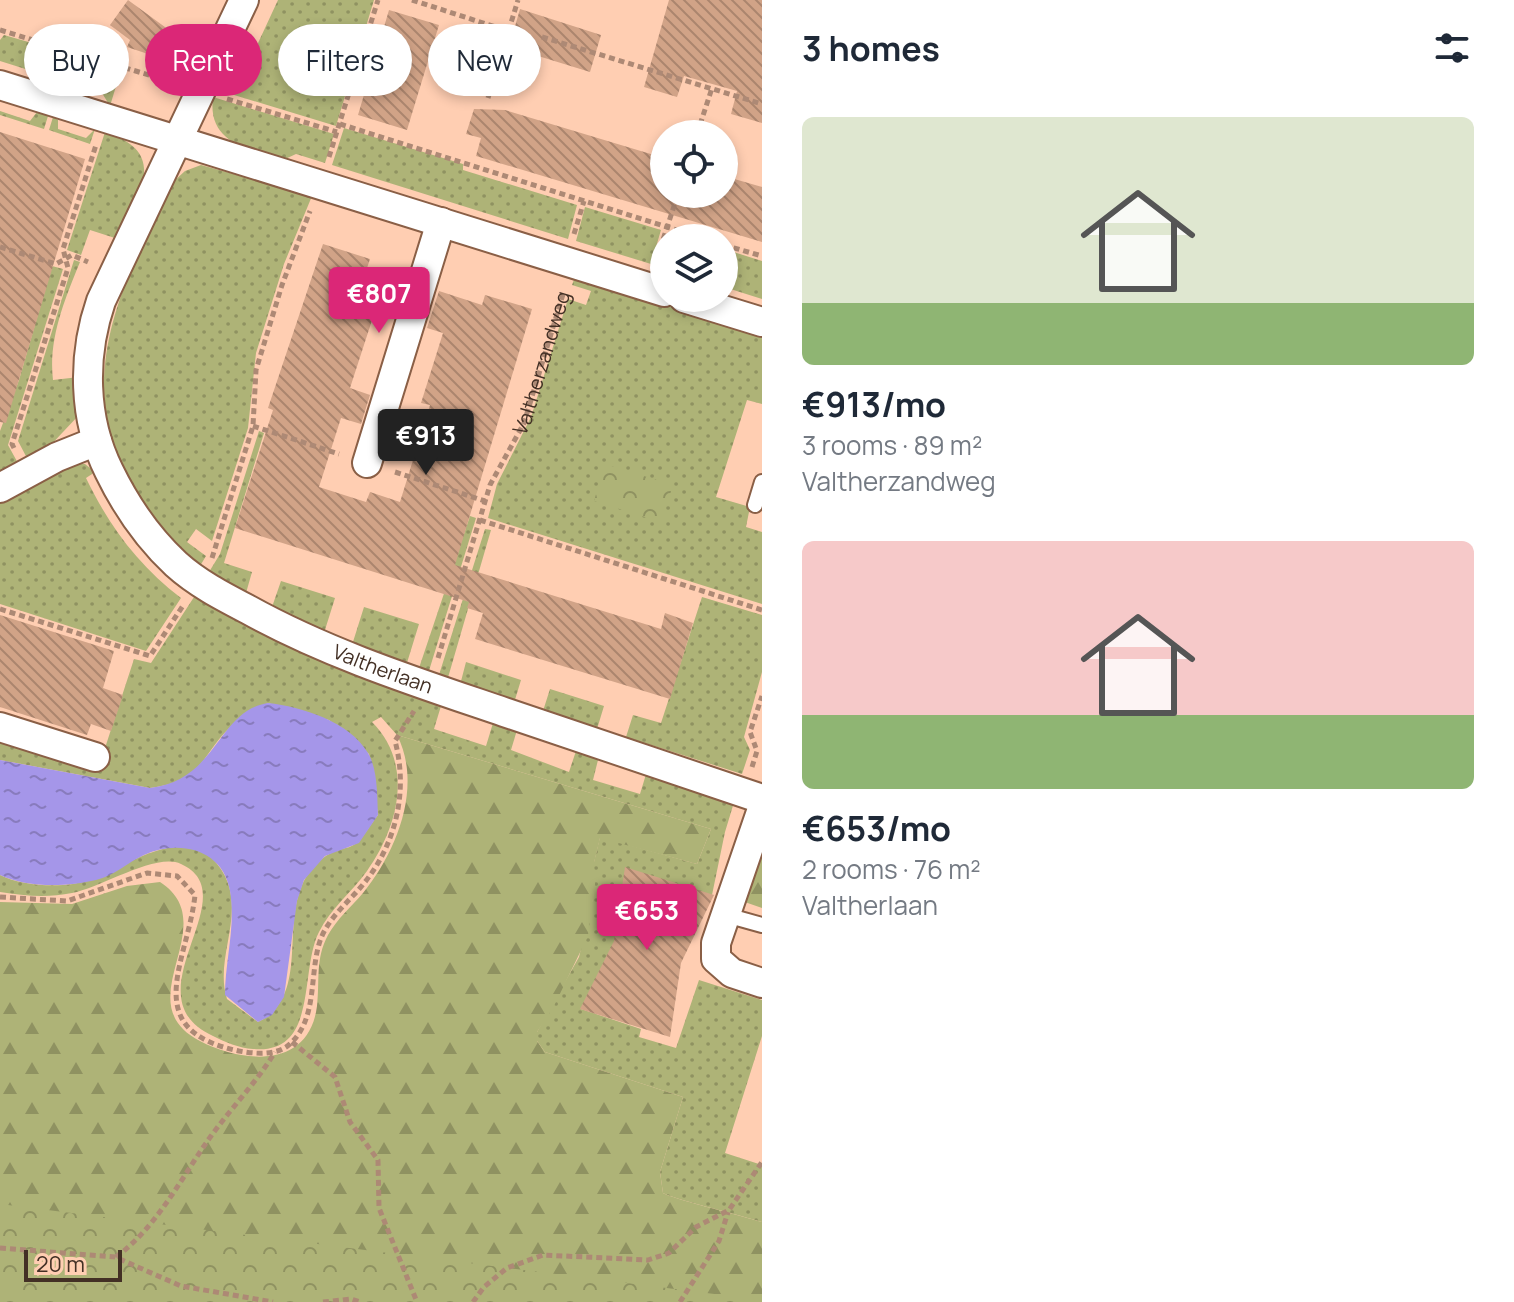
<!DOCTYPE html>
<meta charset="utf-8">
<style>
:root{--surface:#fff;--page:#f6f6f7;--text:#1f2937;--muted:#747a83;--accent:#db2777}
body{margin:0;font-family:Manrope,sans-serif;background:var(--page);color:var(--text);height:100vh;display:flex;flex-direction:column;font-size:30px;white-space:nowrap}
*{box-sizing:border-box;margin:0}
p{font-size:26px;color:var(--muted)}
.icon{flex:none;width:44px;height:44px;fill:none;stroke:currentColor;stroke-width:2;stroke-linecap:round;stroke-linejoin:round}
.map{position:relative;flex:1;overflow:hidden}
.sheet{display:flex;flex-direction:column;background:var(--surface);width:752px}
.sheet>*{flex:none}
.hud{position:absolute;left:24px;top:24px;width:618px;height:72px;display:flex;gap:16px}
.tools{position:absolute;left:650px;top:120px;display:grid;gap:16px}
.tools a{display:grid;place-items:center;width:88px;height:88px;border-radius:50%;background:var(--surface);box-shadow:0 4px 12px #0003;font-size:40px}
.scale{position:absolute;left:24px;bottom:20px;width:98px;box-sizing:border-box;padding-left:8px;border:4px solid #433025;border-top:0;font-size:22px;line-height:28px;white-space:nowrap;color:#433025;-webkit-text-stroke:6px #ffceb2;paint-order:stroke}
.price{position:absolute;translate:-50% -68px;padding:0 18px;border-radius:8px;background:var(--accent);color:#fff;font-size:26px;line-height:52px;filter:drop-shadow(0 2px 4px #0008)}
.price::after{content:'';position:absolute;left:50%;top:48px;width:24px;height:18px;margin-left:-12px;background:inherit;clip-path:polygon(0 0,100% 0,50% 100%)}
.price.current{background:#222;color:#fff}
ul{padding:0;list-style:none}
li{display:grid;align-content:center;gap:16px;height:424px;padding:0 40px}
li span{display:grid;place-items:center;height:248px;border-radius:12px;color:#555}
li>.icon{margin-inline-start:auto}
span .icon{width:144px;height:144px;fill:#fffc;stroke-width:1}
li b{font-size:34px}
h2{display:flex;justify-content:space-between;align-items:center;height:96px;padding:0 40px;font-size:34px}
.pill{padding:0 28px;border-radius:36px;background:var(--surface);box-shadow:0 4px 12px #0003;font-size:28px;line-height:72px}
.pill.current{background:var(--accent);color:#fff}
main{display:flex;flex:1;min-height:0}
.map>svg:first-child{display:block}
</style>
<main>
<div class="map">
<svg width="762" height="1302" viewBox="0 0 762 1302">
<defs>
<pattern id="grass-dots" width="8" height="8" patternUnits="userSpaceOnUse" patternTransform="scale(2)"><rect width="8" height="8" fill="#aeb377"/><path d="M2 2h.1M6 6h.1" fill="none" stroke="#8f9261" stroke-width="1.8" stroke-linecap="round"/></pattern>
<pattern id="forest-firs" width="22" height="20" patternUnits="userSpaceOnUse" patternTransform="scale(2)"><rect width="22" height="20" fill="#aeb377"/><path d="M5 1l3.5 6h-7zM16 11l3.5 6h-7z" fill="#8f9261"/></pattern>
<pattern id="park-crowns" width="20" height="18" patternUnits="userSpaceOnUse" patternTransform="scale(2)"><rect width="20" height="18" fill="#aeb377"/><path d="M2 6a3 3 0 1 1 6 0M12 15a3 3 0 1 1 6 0" fill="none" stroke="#8f9261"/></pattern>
<pattern id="water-ripples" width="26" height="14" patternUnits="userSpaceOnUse" patternTransform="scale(2)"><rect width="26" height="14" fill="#a596e9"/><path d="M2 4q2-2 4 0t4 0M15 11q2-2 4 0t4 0" fill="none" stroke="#887bbd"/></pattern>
<pattern id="building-back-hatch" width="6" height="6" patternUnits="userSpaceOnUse" patternTransform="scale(2)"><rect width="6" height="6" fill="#d1a387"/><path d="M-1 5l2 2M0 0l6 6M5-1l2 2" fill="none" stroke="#ab856e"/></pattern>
</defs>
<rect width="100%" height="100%" fill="#ffceb2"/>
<path fill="url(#grass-dots)" d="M 278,0 L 374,0 L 336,126 L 234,95 Z
M 4,35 L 53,49 L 35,72 L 0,61 L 0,40 Z
M 69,54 L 121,70 L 110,106 L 102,93 L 56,79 L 55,74 Z
M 213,97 L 334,134 L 325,163 L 296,154 L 283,160 C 248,149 207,143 213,97 Z
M 0,111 L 30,121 L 37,112 L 48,116 L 44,129 L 0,115 Z
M 53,117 L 58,120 L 58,129 L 86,138 L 95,129 L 90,144 L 49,130 Z
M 344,128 L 463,164 L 463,170 L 577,205 L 568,239 L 332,165 Z
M 105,132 C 171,153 138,194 118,239 L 90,230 L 81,255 L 67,250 Z
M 201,165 L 312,196 L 284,264 L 256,353 L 248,428 L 212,541 L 196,529 L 187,542 L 206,556 L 200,566 C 59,438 94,332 173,182 L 185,171 Z
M 585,207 L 661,230 L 651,264 L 576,241 Z
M 724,249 L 762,261 L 762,299 L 724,287 Z
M 74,260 L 80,262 C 65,299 48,339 53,380 L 79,377 L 79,415 L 47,449 L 28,460 L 18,441 Z
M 52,266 L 63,269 L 8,445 L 19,465 L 0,475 L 0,431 L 19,380 Z
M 575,277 L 762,335 L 762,404 L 747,400 L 716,497 L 750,507 L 746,527 L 762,532 L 762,604 L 488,518 L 497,484 L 531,417 L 568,299 L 586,305 L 591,291 L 572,285 Z
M 259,431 L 264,433 L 224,563 L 252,572 L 246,593 L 209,572 L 220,554 Z
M 70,463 L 85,464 L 95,472 L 86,478 C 109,526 138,565 181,598 L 146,651 L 0,604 L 0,500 Z
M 470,516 L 476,518 L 428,674 L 418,671 Z
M 485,529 L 491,530 L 447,681 L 438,678 Z
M 281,581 L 335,598 L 324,633 L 272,607 Z
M 196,594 L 343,669 L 441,706 L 434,729 L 486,746 L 493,723 L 517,730 L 511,750 L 569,772 L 577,748 L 599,756 L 593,780 L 640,794 L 647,771 L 735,799 L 725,832 L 712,895 L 618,931 L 611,953 L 581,1009 L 641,1029 L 639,1037 L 676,1048 L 699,980 L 762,1000 L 762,1036 L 725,1153 L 762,1165 L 762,1222 C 747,1217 670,1198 663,1193 L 660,1172 L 683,1097 L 545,1052 L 537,1041 L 537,1032 L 579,957 L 593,898 L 594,862 L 600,837 L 697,864 L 711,829 L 397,735 L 381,717 L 372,722 C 414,764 399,826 367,871 C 352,892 330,909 319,932 C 299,971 319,1055 253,1049 C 239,1048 225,1042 213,1036 C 126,996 250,895 181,864 C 156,852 101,888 72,893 C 48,898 24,896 0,892 L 0,875 C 20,885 50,887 73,884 C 110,879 176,823 211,857 C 256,902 212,953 227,999 L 258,1022 C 308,997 283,931 301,888 C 307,871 321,856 338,850 C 344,848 350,848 355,844 C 364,836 371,824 378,815 L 369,754 L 329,720 L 268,703 C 258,709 245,715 236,722 C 200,752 207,781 150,788 L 0,760 L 0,736 L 105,748 L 134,659 L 151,663 Z
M 702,597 L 762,615 L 762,672 L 744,737 L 750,750 L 742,774 L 626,737 L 633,715 L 661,723 Z
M 364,607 L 419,624 L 406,666 L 352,645 Z
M 466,662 L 521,680 L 514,703 L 460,685 Z
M 550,689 L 604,706 L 597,729 L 543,711 Z"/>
<path fill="url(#forest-firs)" d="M 397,735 L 711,829 L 697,864 L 600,838 L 594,863 L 595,884 L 588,936 L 553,1008 L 537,1032 L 537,1041 L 545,1052 L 683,1097 L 660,1172 L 663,1193 C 670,1198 746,1217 762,1222 L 762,1302 L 0,1302 L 0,902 L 72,904 L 127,886 L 160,882 C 226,925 124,1002 200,1041 C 242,1063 309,1070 317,1006 C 320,981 315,959 328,935 C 337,919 351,907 363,893 C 397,851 423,786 397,735 Z
M 762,829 L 762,908 L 739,900 Z"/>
<path fill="url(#park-crowns)" d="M 605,464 L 673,485 L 661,522 L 594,501 Z
M 0,1204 L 762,1300 L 762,1302 L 0,1302 Z"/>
<path fill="url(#water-ripples)" d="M 268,703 C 302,707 349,721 368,753 C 378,770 377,796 378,815 L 359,843 L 325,856 L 304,880 L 297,901 L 284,997 L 272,1015 L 258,1022 L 225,995 C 225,960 236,926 230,891 C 223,849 179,839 144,855 C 128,862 114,876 96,880 C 67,887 27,888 0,875 L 0,760 L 150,788 C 218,780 217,711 268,703 Z"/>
<path fill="url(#building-back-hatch)" d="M 128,0 L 169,30 L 151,55 L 127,47 L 130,40 L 110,25 Z
M 669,0 L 762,0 L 762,123 L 731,114 L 737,91 L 684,76 L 677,97 L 644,87 Z
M 520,9 L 601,35 L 590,72 L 509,47 Z
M 389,10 L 439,25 L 407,130 L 358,115 Z
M 474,109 L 505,110 L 664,158 L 664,194 L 724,194 L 724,176 L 762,187 L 762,242 L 476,156 L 481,138 L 466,134 Z
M 0,132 L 85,159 L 6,423 L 0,422 Z
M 323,244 L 370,259 L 367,268 L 387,274 L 350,388 L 370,395 L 361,424 L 341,418 L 319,487 L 366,502 L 370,492 L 400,502 L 430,405 L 421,403 L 443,333 L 427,328 L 439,291 L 482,305 L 485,295 L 532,309 L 455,565 L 661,629 L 665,613 L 693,623 L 670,699 L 475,639 L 483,613 L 467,608 L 469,602 L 235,528 L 273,410 L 268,408 Z
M 0,615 L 114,651 L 103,688 L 123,695 L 111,731 L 91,724 L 87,735 L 0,707 Z
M 625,867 L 714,895 L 681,963 L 670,1037 L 580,1009 L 614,941 Z"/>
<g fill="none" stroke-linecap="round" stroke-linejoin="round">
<g stroke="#8a5f46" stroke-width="18">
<path id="lane" d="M 755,505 L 762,482
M 726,915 L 762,925"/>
</g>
<g stroke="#8a5f46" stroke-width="32">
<g id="street">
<path id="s2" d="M 244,0 L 101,301 C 82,356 83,419 109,471 C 126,506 147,537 176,564 C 197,583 222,596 247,609 C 328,654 416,682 504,712 C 590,741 676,770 762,799"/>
<path d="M 0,85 L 664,292"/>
<path d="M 684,298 L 762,322"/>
<path d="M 367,463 L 441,222"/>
<path d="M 0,488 L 57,457 L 97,441"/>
<path d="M 0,727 L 95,757"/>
<path d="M 762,809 L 716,943 L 716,959 L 732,973 L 762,983"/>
</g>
</g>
<g stroke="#ad8975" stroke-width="5" stroke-dasharray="6 4" stroke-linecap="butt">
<path d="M 412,0 L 508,31"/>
<path d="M 0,30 L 172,82"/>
<path d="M 542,37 L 762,104"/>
<path d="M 488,98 L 518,0"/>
<path d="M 227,99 L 337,132"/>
<path d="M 340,124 L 702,238"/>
<path d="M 697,134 L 712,88"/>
<path d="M 329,157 L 378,0"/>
<path d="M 574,234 L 584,201"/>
<path d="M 724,245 L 762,256"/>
<path d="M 0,247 L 56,264 L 72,255 L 88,262"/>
<path d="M 657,258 L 678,194"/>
<path d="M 253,426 L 339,454"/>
<path d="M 14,448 L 12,444 L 68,268 L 63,249 L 96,145"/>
<path d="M 395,472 L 485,501"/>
<path d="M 480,520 L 762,610"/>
<path d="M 212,558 L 253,426 L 256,370 L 282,285 L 310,211"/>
<path d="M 0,609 L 150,656 L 184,604"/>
<path id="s1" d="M 438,658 L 490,485 L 524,423 L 564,291"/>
<path d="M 752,767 L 757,751 L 750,732 L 762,696"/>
<path d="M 0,897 L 67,901 L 147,873 L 177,876 L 195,895 C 188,962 137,1030 239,1051 C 256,1054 278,1056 291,1043 C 318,1017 309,974 320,941 C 327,920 346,904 360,888 C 395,848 409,793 395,741 L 414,711"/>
<path d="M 292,1042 L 335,1077 L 350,1122 L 378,1160 L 379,1208 L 417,1302"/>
<path d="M 0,1248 L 115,1257 L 181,1286 L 273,1302"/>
<path d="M 116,1257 C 158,1226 181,1178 211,1136 C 232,1107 256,1083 275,1052"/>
<path d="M 323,1302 L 351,1299 L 360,1302"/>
<path d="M 473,1302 L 484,1287 L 507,1268 L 543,1255 L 648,1260 L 669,1253 L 696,1227 L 729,1210 L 762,1162"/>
<path d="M 680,1302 L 719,1241 L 728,1212"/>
</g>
<use href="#lane" stroke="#fff" stroke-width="14"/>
<use href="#street" stroke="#fff" stroke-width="28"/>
</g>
<g text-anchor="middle" stroke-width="6" stroke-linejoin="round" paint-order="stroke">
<g font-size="20" fill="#433025" stroke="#ffceb2">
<text dy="7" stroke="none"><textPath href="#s1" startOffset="314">Valtherzandweg</textPath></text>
<text dy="7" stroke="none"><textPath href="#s2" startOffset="856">Valtherlaan</textPath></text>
</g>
</g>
</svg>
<div class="tools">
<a><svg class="icon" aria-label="locate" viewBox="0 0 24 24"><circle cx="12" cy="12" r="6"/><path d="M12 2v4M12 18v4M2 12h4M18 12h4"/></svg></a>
<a><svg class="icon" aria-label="layers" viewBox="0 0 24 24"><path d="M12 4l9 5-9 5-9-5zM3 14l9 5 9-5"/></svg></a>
</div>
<div class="scale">20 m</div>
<b class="price" style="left:379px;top:335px">€807</b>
<b class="price current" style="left:426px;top:477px">€913</b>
<b class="price" style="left:647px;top:952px">€653</b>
<div class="hud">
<a class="pill">Buy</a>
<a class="pill current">Rent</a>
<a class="pill">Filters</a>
<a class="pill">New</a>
</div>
</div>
<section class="sheet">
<h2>3 homes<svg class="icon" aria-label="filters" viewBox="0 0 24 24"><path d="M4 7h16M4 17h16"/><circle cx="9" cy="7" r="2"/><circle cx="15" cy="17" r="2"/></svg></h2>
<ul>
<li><span style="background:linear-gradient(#dfe7d0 75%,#8fb573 0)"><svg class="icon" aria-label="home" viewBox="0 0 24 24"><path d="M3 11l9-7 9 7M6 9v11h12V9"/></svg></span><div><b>€913/mo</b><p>3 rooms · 89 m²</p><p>Valtherzandweg</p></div></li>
<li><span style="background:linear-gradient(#f6c9c9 70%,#8fb573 0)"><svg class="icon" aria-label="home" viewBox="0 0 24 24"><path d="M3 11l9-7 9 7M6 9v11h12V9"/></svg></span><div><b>€653/mo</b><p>2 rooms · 76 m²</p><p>Valtherlaan</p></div></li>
</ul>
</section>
</main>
